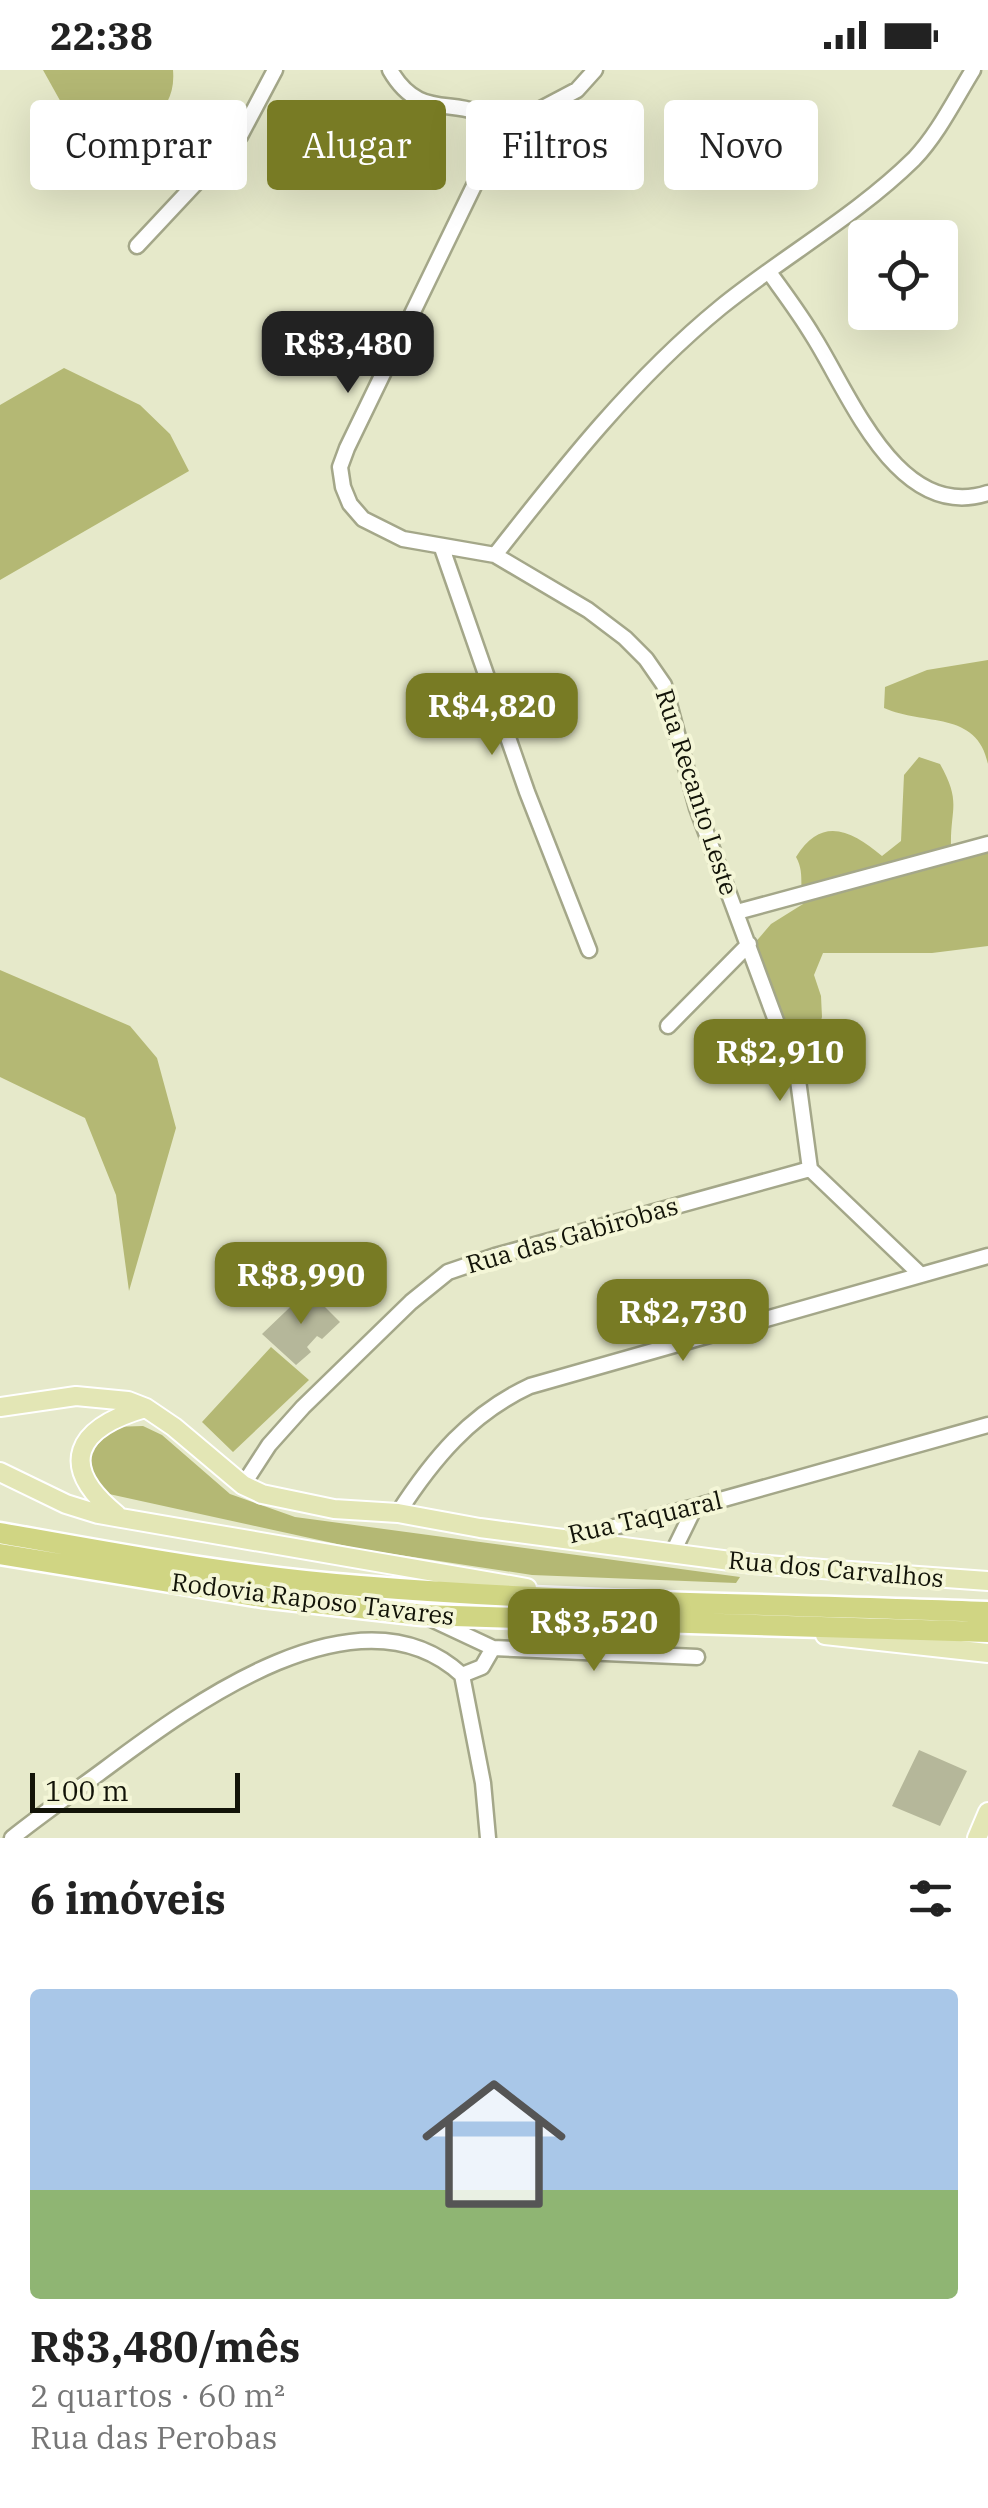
<!DOCTYPE html>
<html lang="pt">
<meta charset="utf-8">
<style>
:root{--surface:#fff;--page:#f2f2f2;--text:#222;--muted:#767676;--accent:#787b24}
body{margin:0;font-family:"IBM Plex Serif",serif;background:var(--page);color:var(--text);height:100vh;display:flex;flex-direction:column;font-size:38px;white-space:nowrap}
*{box-sizing:border-box;margin:0}
p{font-size:32px;color:var(--muted)}
.icon{flex:none;width:55px;height:55px;fill:none;stroke:currentColor;stroke-width:2;stroke-linecap:round;stroke-linejoin:round}
.map{position:relative;height:1768px;overflow:hidden}
.panel{display:flex;flex-direction:column;background:var(--surface);flex:1}
.panel>*{flex:none}
.banner{position:absolute;left:30px;top:30px;width:930px;height:90px;display:flex;gap:20px}
.buttons{position:absolute;left:848px;top:150px;display:grid;gap:20px}
.buttons a{display:grid;place-items:center;width:110px;height:110px;border-radius:10px;background:var(--surface);box-shadow:0 10px 40px #0002;font-size:50px}
.scale{position:absolute;left:30px;bottom:25px;width:210px;box-sizing:border-box;padding-left:10px;border:5px solid #121308;border-top:0;font-size:28px;line-height:35px;white-space:nowrap;color:#121308;-webkit-text-stroke:8px #f4f6d7;paint-order:stroke}
.price{position:absolute;translate:-50% -85px;padding:0 22px;border-radius:20px;background:var(--accent);color:#fff;font-size:32px;line-height:65px;filter:drop-shadow(0 2px 5px #0008)}
.price::after{content:'';position:absolute;left:50%;top:60px;width:30px;height:22px;margin-left:-15px;background:inherit;clip-path:polygon(0 0,100% 0,50% 100%)}
.price.on{background:#222;color:#fff}
ul{padding:0;list-style:none}
li{display:grid;align-content:center;gap:20px;height:530px;padding:0 30px}
li span{display:grid;place-items:center;height:310px;border-radius:10px;color:#555}
li>.icon{margin-inline-start:auto}
span .icon{width:180px;height:180px;fill:#fffc;stroke-width:1}
li b{font-size:42px}
h2{display:flex;justify-content:space-between;align-items:center;height:120px;padding:0 30px;font-size:42px}
.pill{padding:0 35px;border-radius:10px;background:var(--surface);box-shadow:0 10px 40px #0002;font-size:35px;line-height:90px}
.pill.on{background:var(--accent);color:#fff}
.status{display:flex;justify-content:space-between;align-items:center;height:70px;padding:0 50px;background:var(--surface);direction:ltr}
.status svg{height:28px;fill:currentColor}
.map>svg:first-child{display:block}
</style>
<div class="status"><b>22:38</b><svg viewBox="0 0 49 12"><path d="M0 12V9h3v3zM5 12V6h3v6zM10 12V3h3v9zM15 12V0h3v12zM26 1h20v11H26zM47 4h2v5h-2z"/></svg></div>
<div class="map">
<svg width="988" height="1768" viewBox="0 0 988 1768">
<rect width="100%" height="100%" fill="#e6e9ca"/>
<path fill="#b4b874" d="M 43,0 L 173,0 C 177,45 139,58 109,84 L 87,79 Z
M 64,298 L 140,335 L 170,364 L 189,401 L 0,510 L 0,335 Z
M 988,590 L 988,694 C 977,640 924,656 884,638 L 885,617 L 927,600 Z
M 919,687 L 940,694 C 962,733 950,738 951,777 L 971,786 L 988,777 L 988,876 L 932,883 L 823,883 L 814,905 L 821,926 L 822,947 L 816,969 L 804,991 L 799,990 L 769,948 L 767,949 L 759,930 L 753,875 L 771,854 L 803,834 C 799,816 805,803 796,787 C 822,745 852,761 882,786 L 901,771 L 904,705 Z
M 0,900 L 130,956 L 157,988 L 176,1058 L 129,1221 L 116,1125 L 85,1048 L 0,1007 Z
M 271,1277 L 309,1310 L 233,1382 L 202,1352 Z
M 143,1356 L 162,1365 L 230,1424 L 295,1447 L 740,1507 L 736,1513 L 532,1505 L 360,1479 L 109,1424 L 93,1409 L 90,1384 L 112,1357 Z"/>
<path fill="#b5b79a" d="M 308,1220 L 340,1252 L 322,1269 L 317,1266 L 307,1277 L 311,1282 L 296,1295 L 262,1264 Z
M 919,1680 L 967,1701 L 940,1756 L 892,1736 Z"/>
<g fill="none" stroke-linecap="round" stroke-linejoin="round">
<g stroke="#a4a789" stroke-width="19">
<path id="minor" d="M 390,0 C 424,59 464,17 501,60
M 501,60 L 347,378 L 340,397 L 343,417 L 350,434 L 363,449 L 403,469 L 495,485 L 588,540 L 625,568 L 646,589 L 664,615 L 697,738 L 798,1010 L 810,1099
M 501,60 L 577,20 L 595,0
M 137,176 L 240,66 L 275,0
M 769,202 C 784,223 800,244 813,266 C 850,324 898,453 988,423
M 442,478 L 527,722 L 589,880
M 495,485 C 564,397 634,308 721,237 C 784,186 856,146 914,89 C 938,64 955,29 973,0
M 737,842 L 988,774
M 668,956 L 749,874
M 810,1099 L 921,1205
M 243,1415 L 269,1375 L 303,1337 L 411,1232 L 448,1202 L 495,1186 L 810,1099
M 398,1443 C 433,1389 470,1344 530,1316 L 988,1186
M 570,1468 L 695,1437 L 988,1355
M 673,1482 L 695,1437
M 429,1548 L 493,1578 L 697,1587
M 462,1605 L 483,1713 L 488,1768
M 462,1605 L 482,1597 L 493,1578
M 12,1768 C 42,1744 74,1722 105,1699 C 191,1635 359,1510 462,1605"/>
</g>
<g stroke="#fff" stroke-width="22">
<path id="major" d="M 0,1337 L 76,1326 L 128,1331 L 146,1338 L 174,1357 L 243,1415 L 262,1424 L 334,1439 L 398,1443 L 480,1458 L 753,1494 L 988,1511
M 0,1402 L 66,1434 L 98,1444 L 527,1518
M 117,1445 C 56,1395 76,1358 145,1338
M 825,1565 L 988,1583
M 977,1768 L 988,1742"/>
</g>
<g stroke="#fff" stroke-width="25">
<path id="highway" d="M 0,1463 C 118,1484 240,1507 360,1516 C 568,1533 779,1534 988,1542
M 0,1484 L 262,1527 L 422,1545 L 988,1562"/>
</g>
<use href="#minor" stroke="#fff" stroke-width="14"/>
<use href="#major" stroke="#e3e6b5" stroke-width="18"/>
<use href="#highway" stroke="#d0d583" stroke-width="20"/>
</g>
<g text-anchor="middle" stroke-width="8" stroke-linejoin="round" paint-order="stroke">
<g font-size="25" fill="#121308" stroke="#f4f6d7">
<text transform="translate(697 722) rotate(72)" y="9">Rua Recanto Leste</text>
<text transform="translate(572 1165) rotate(-16)" y="9">Rua das Gabirobas</text>
<text transform="translate(645 1447) rotate(-13)" y="9">Rua Taquaral</text>
<text transform="translate(836 1499) rotate(5)" y="9">Rua dos Carvalhos</text>
<text transform="translate(313 1529) rotate(7)" y="9">Rodovia Raposo Tavares</text>
</g>
</g>
</svg>
<div class="buttons">
<a><svg class="icon" aria-label="locate" viewBox="0 0 24 24"><circle cx="12" cy="12" r="6"/><path d="M12 2v4M12 18v4M2 12h4M18 12h4"/></svg></a>
</div>
<div class="scale">100 m</div>
<b class="price on" style="left:348px;top:326px">R$3,480</b>
<b class="price" style="left:492px;top:688px">R$4,820</b>
<b class="price" style="left:780px;top:1034px">R$2,910</b>
<b class="price" style="left:301px;top:1257px">R$8,990</b>
<b class="price" style="left:683px;top:1294px">R$2,730</b>
<b class="price" style="left:594px;top:1604px">R$3,520</b>
<div class="banner">
<a class="pill">Comprar</a>
<a class="pill on">Alugar</a>
<a class="pill">Filtros</a>
<a class="pill">Novo</a>
</div>
</div>
<section class="panel">
<h2>6 imóveis<svg class="icon" aria-label="filters" viewBox="0 0 24 24"><path d="M4 7h16M4 17h16"/><circle cx="9" cy="7" r="2"/><circle cx="15" cy="17" r="2"/></svg></h2>
<ul>
<li><span style="background:linear-gradient(#a9c7e8 65%,#8fb573 0)"><svg class="icon" aria-label="home" viewBox="0 0 24 24"><path d="M3 11l9-7 9 7M6 9v11h12V9"/></svg></span><div><b>R$3,480/mês</b><p>2 quartos · 60 m²</p><p>Rua das Perobas</p></div></li>
</ul>
</section>
